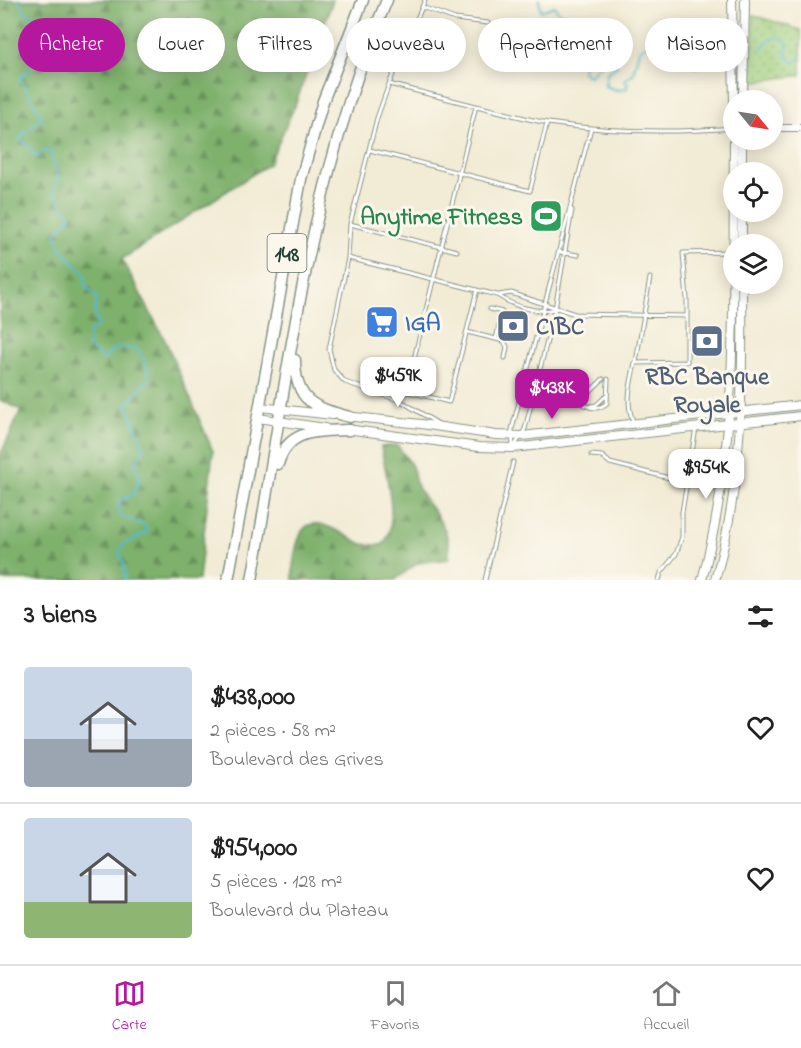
<!DOCTYPE html>
<html lang="fr">
<meta charset="utf-8">
<style>
:root{--surface:#fff;--page:#f6f6f6;--text:#222;--muted:#767676;--line:#e0e0e0;--accent:#b5179e}
body{margin:0;font-family:"Indie Flower",sans-serif;background:var(--page);color:var(--text);height:100vh;display:flex;flex-direction:column;font-size:22px;white-space:nowrap}
*{box-sizing:border-box;margin:0}
p{font-size:20px;color:var(--muted)}
.icon{flex:none;width:33px;height:33px;fill:none;stroke:currentColor;stroke-width:2;stroke-linecap:round;stroke-linejoin:round}
.map{position:relative;height:580px;overflow:hidden}
.details{display:flex;flex-direction:column;background:var(--surface);flex:1}
.details>*{flex:none}
.guide{position:absolute;left:18px;top:18px;width:765px;height:54px;display:flex;gap:12px}
.needle{width:39px;rotate:120deg}
.tools{position:absolute;left:723px;top:90px;display:grid;gap:12px}
.tools a{display:grid;place-items:center;width:60px;height:60px;border-radius:50%;background:var(--surface);box-shadow:0 3px 15px #0003;font-size:30px}
.price{position:absolute;translate:-50% -51px;padding:0 14px;border-radius:12px;background:#fff;color:#222;font-size:20px;line-height:39px;filter:drop-shadow(0 2px 3px #0008)}
.price::after{content:'';position:absolute;left:50%;top:36px;width:18px;height:14px;margin-left:-9px;background:inherit;clip-path:polygon(0 0,100% 0,50% 100%)}
.price.current{background:var(--accent);color:#fff}
ul{padding:0;list-style:none}
li{display:flex;align-items:center;gap:18px;height:150px;padding:0 24px}
li+li{border-top:2px solid var(--line)}
li span{display:grid;place-items:center;flex:none;width:168px;height:120px;border-radius:6px;color:#555}
li>.icon{margin-inline-start:auto}
span .icon{width:72px;height:72px;fill:#fffc;stroke-width:1}
li b{font-size:26px}
h2{display:flex;justify-content:space-between;align-items:center;height:72px;padding:0 24px;font-size:26px}
.pill{padding:0 21px;border-radius:27px;background:var(--surface);box-shadow:0 3px 15px #0003;font-size:21px;line-height:54px}
.pill.current{background:var(--accent);color:#fff}
.tab-bar{display:flex;justify-content:space-around;align-items:center;height:84px;border-top:2px solid var(--line);background:var(--surface);font-size:16px;color:var(--muted)}
.tab-bar a{display:grid;justify-items:center;gap:3px}
.tab-bar .current{color:var(--accent)}
.map>svg:first-child{display:block}
</style>
<div class="map">
<svg width="801" height="580" viewBox="0 0 801 580">
<defs>
<pattern id="grass-dots" width="8" height="8" patternUnits="userSpaceOnUse" patternTransform="scale(1.5)"><rect width="8" height="8" fill="#9ece7d"/><path d="M2 2h.1M6 6h.1" fill="none" stroke="#80a867" stroke-width="1.8" stroke-linecap="round"/></pattern>
<pattern id="forest-firs" width="22" height="20" patternUnits="userSpaceOnUse" patternTransform="scale(1.5)"><rect width="22" height="20" fill="#7eb16c"/><path d="M5 1l3.5 6h-7zM16 11l3.5 6h-7z" fill="#67915a"/></pattern>
</defs>
<rect width="100%" height="100%" fill="#fbf7ec"/>
<filter id="ink" filterUnits="userSpaceOnUse"><feTurbulence type="fractalNoise" baseFrequency=".0167" numOctaves="2"/><feDisplacementMap in="SourceGraphic" scale="12" xChannelSelector="R" yChannelSelector="G"/><feConvolveMatrix kernelMatrix="1 2 1 2 8 2 1 2 1" color-interpolation-filters="sRGB"/></filter>
<filter id="wash" filterUnits="userSpaceOnUse"><feTurbulence type="fractalNoise" baseFrequency=".008" numOctaves="4" result="noise"/><feDisplacementMap in="SourceGraphic" scale="24" xChannelSelector="R" yChannelSelector="G"/><feGaussianBlur stdDeviation="1.35" result="paint"/><feColorMatrix in="noise" values="0 0 0 0 0 0 0 0 0 0 0 0 0 0 0 0 0 1.4 0 .05"/><feComposite in="paint" operator="in"/></filter>
<g filter="url(#wash)">
<rect width="100%" height="100%" fill="#f2ecd6"/>
<path fill="url(#grass-dots)" stroke="#5e8658" stroke-width="1.5" d="M 753,15 L 801,30 L 801,75 L 752,82 Z"/>
<path fill="url(#forest-firs)" stroke="#4e7750" stroke-width="1.5" d="M 0,0 L 333,0 L 296,103 L 269,164 L 122,259 L 166,342 L 213,451 L 199,580 L 0,580 L 0,456 L 21,410 L 0,400 Z
M 397,445 C 402,452 410,461 413,469 C 415,475 414,481 418,487 C 433,515 451,524 449,559 L 418,563 L 395,580 L 293,580 C 292,565 294,553 299,538 C 309,506 344,537 363,544 C 369,545 376,545 382,545 C 401,527 385,471 381,447 Z"/>
<g fill="none" stroke-linecap="round" stroke-linejoin="round">
<path stroke="#52bbce" stroke-width="2" d="M 18,0 L 26,13 L 46,22 L 44,34 L 51,38 L 31,67 L 20,78 L 42,117 L 20,137 L 37,157 L 44,151 L 51,152 L 58,178 L 54,194 L 71,216 L 56,233 L 61,249 L 86,276 L 85,286 L 97,298 L 95,313 L 98,326 L 89,332 L 88,347 L 104,359 L 115,347 L 138,349 L 146,363 L 149,378 L 127,405 L 144,448 L 135,465 L 140,481 L 133,495 L 120,500 L 118,511 L 122,517 L 146,526 L 147,532 L 123,545 L 119,554 L 124,564 L 125,580
M 539,0 L 541,11 L 554,6 L 563,18 L 562,30 L 573,44 L 573,64 L 578,63 L 578,47 L 590,45 L 583,69 L 585,74 L 590,76 L 605,58 L 612,56 L 617,66 L 607,73 L 605,86 L 617,90 L 626,89 L 628,84 L 624,80 L 633,74 L 639,50 L 650,43 L 684,53 L 695,68 L 717,53
M 762,49 L 766,42 L 778,37 L 787,42 L 787,57 L 794,63 L 801,57"/>
</g>
</g>
<g filter="url(#ink)">
<g fill="none" stroke-linecap="round" stroke-linejoin="round">
<g stroke="#889485" stroke-width="5">
<path id="service" d="M 422,7 L 455,19 L 488,23
M 389,84 L 425,0
M 370,150 L 530,191 L 547,123
M 350,224 L 348,258 L 329,349 L 334,370 L 345,382 L 401,401 L 440,425
M 457,251 L 350,224 L 377,118 L 389,84 L 476,106
M 560,252 L 578,255
M 348,258 L 497,295 C 513,306 536,314 555,309
M 477,290 L 449,402 L 409,392 L 407,387 L 476,106 C 500,111 524,119 548,123 C 608,132 673,133 734,128
M 499,295 L 511,293 L 575,314 L 686,316
M 490,309 L 502,312 L 496,339
M 467,332 L 504,341 L 507,347 L 505,358
M 636,362 L 650,278
M 568,378 L 561,383 C 573,395 589,418 607,403 L 608,379
M 580,401 L 603,379
M 590,406 L 596,405 L 606,396
M 633,421 C 625,402 631,382 635,363 L 687,362 L 687,299 L 683,253 L 732,252
M 513,446 L 512,429 L 591,128
M 514,447 L 525,429 L 555,309 L 572,210
M 591,455 L 602,456 L 610,463 L 689,483
M 485,580 L 513,462
M 659,580 L 661,573 L 676,554 L 682,537 L 682,512 L 696,428"/>
</g>
<g stroke="#889485" stroke-width="8">
<path id="minor" d="M 772,128 L 801,128"/>
</g>
<g stroke="#889485" stroke-width="10">
<path id="tertiary" d="M 260,407 L 333,415
M 345,416 L 421,424 L 496,435 L 522,436 L 801,405
M 258,418 L 325,428
M 346,429 L 479,447 L 513,448 L 801,416"/>
</g>
<g stroke="#889485" stroke-width="10">
<path id="secondary" d="M 732,0 L 734,104
M 743,100 L 745,0
M 742,172 L 742,140
M 742,212 L 742,244
M 702,580 C 741,437 732,287 734,140
M 715,580 C 743,485 743,382 742,284"/>
</g>
<g stroke="#889485" stroke-width="13">
<path id="trunk" d="M 295,360 C 295,402 315,408 350,417
M 278,464 C 288,428 319,431 350,430
M 228,580 L 301,179 L 323,101 L 363,0
M 252,580 C 287,383 307,186 387,0"/>
</g>
<use href="#service" stroke="#fff" stroke-width="3"/>
<use href="#minor" stroke="#fff" stroke-width="6"/>
<use href="#tertiary" stroke="#fff" stroke-width="8"/>
<use href="#secondary" stroke="#fff" stroke-width="8"/>
<use href="#trunk" stroke="#fff" stroke-width="10"/>
</g>
</g>
<defs>
<g id="stadium-square" transform="scale(1.725)"><rect x="-9" y="-9" width="18" height="18" rx="4" fill="#2e9e5b" stroke="#fbf7ec"/><path d="M0-5a6.5 5 0 1 0 0 10a6.5 5 0 1 0 0-10ZM-3.5-1.8h7v3.6h-7Z" fill="#fff"/></g>
<g id="supermarket-square" transform="scale(1.725)"><rect x="-9" y="-9" width="18" height="18" rx="4" fill="#3f7fe0" stroke="#fbf7ec"/><path d="M-6-5.5h2.5l.6 2H6L4.5 2H-2.5L-4.4-4H-6ZM-1.5 3.2a1.3 1.3 0 1 0 .1 0ZM3 3.2a1.3 1.3 0 1 0 .1 0Z" fill="#fff"/></g>
<g id="bank-square" transform="scale(1.725)"><rect x="-9" y="-9" width="18" height="18" rx="4" fill="#5c6f8a" stroke="#fbf7ec"/><path d="M-6-4H6V4H-6ZM0-2.3a2.3 2.3 0 1 0 0 4.6a2.3 2.3 0 1 0 0-4.6Z" fill="#fff"/></g>
</defs>
<g fill-rule="evenodd">
<use href="#stadium-square" x="546" y="216"/>
<use href="#supermarket-square" x="382" y="322"/>
<use href="#bank-square" x="513" y="326"/>
<use href="#bank-square" x="707" y="341"/>
</g>
<g text-anchor="middle" stroke-width="6" stroke-linejoin="round" paint-order="stroke">
<rect fill="#fbf7ec" stroke="#61756b" stroke-width="1.5" x="267.5" y="234" width="39" height="38" rx="4.5"/>
<g font-size="22" font-weight="bold" fill="#1f3d34">
<text x="287" y="261">148</text>
</g>
<g font-size="24" font-weight="bold" fill="#27864d" stroke="#fbf7ec" text-anchor="end">
<text x="523" y="224">Anytime Fitness</text>
</g>
<g font-size="24" font-weight="bold" fill="#366cbe" stroke="#fbf7ec" text-anchor="start">
<text x="405" y="330">IGA</text>
</g>
<g font-size="24" font-weight="bold" fill="#4e5e75" stroke="#fbf7ec" text-anchor="start">
<text x="536" y="334">CIBC</text>
<text x="707" y="384" text-anchor="middle">RBC Banque<tspan x="707" dy="28">Royale</tspan></text>
</g>
</g>
</svg>
<div class="tools">
<a><svg class="needle" viewBox="-14 -14 28 28"><path d="M0-13l5 13h-10z" fill="#e53935"/><path d="M0 13l5-13h-10z" fill="#767676"/></svg></a>
<a><svg class="icon" aria-label="locate" viewBox="0 0 24 24"><circle cx="12" cy="12" r="6"/><path d="M12 2v4M12 18v4M2 12h4M18 12h4"/></svg></a>
<a><svg class="icon" aria-label="layers" viewBox="0 0 24 24"><path d="M12 4l9 5-9 5-9-5zM3 14l9 5 9-5"/></svg></a>
</div>
<b class="price" style="left:398px;top:408px">$459K</b>
<b class="price current" style="left:552px;top:420px">$438K</b>
<b class="price" style="left:706px;top:500px">$954K</b>
<div class="guide">
<a class="pill current">Acheter</a>
<a class="pill">Louer</a>
<a class="pill">Filtres</a>
<a class="pill">Nouveau</a>
<a class="pill">Appartement</a>
<a class="pill">Maison</a>
</div>
</div>
<section class="details">
<h2>3 biens<svg class="icon" aria-label="filters" viewBox="0 0 24 24"><path d="M4 7h16M4 17h16"/><circle cx="9" cy="7" r="2"/><circle cx="15" cy="17" r="2"/></svg></h2>
<ul>
<li><span style="background:linear-gradient(#c9d6e8 60%,#9aa5b1 0)"><svg class="icon" aria-label="home" viewBox="0 0 24 24"><path d="M3 11l9-7 9 7M6 9v11h12V9"/></svg></span><div><b>$438,000</b><p>2 pièces · 58 m²</p><p>Boulevard des Grives</p></div><svg class="icon" aria-label="heart" viewBox="0 0 24 24"><path d="M12 20l-8-8c-3-5 5-10 8-4 3-6 11-1 8 4z"/></svg></li>
<li><span style="background:linear-gradient(#c9d6e8 70%,#8fb573 0)"><svg class="icon" aria-label="home" viewBox="0 0 24 24"><path d="M3 11l9-7 9 7M6 9v11h12V9"/></svg></span><div><b>$954,000</b><p>5 pièces · 128 m²</p><p>Boulevard du Plateau</p></div><svg class="icon" aria-label="heart" viewBox="0 0 24 24"><path d="M12 20l-8-8c-3-5 5-10 8-4 3-6 11-1 8 4z"/></svg></li>
</ul>
</section>
<nav class="tab-bar">
<a class="current"><svg class="icon" aria-label="map" viewBox="0 0 24 24"><path d="M3 6l6-2 6 2 6-2v14l-6 2-6-2-6 2zM9 4v14M15 6v14"/></svg>Carte</a>
<a><svg class="icon" aria-label="saved" viewBox="0 0 24 24"><path d="M7 4h10v16l-5-4-5 4z"/></svg>Favoris</a>
<a><svg class="icon" aria-label="home" viewBox="0 0 24 24"><path d="M3 11l9-7 9 7M6 9v11h12V9"/></svg>Accueil</a>
</nav>
